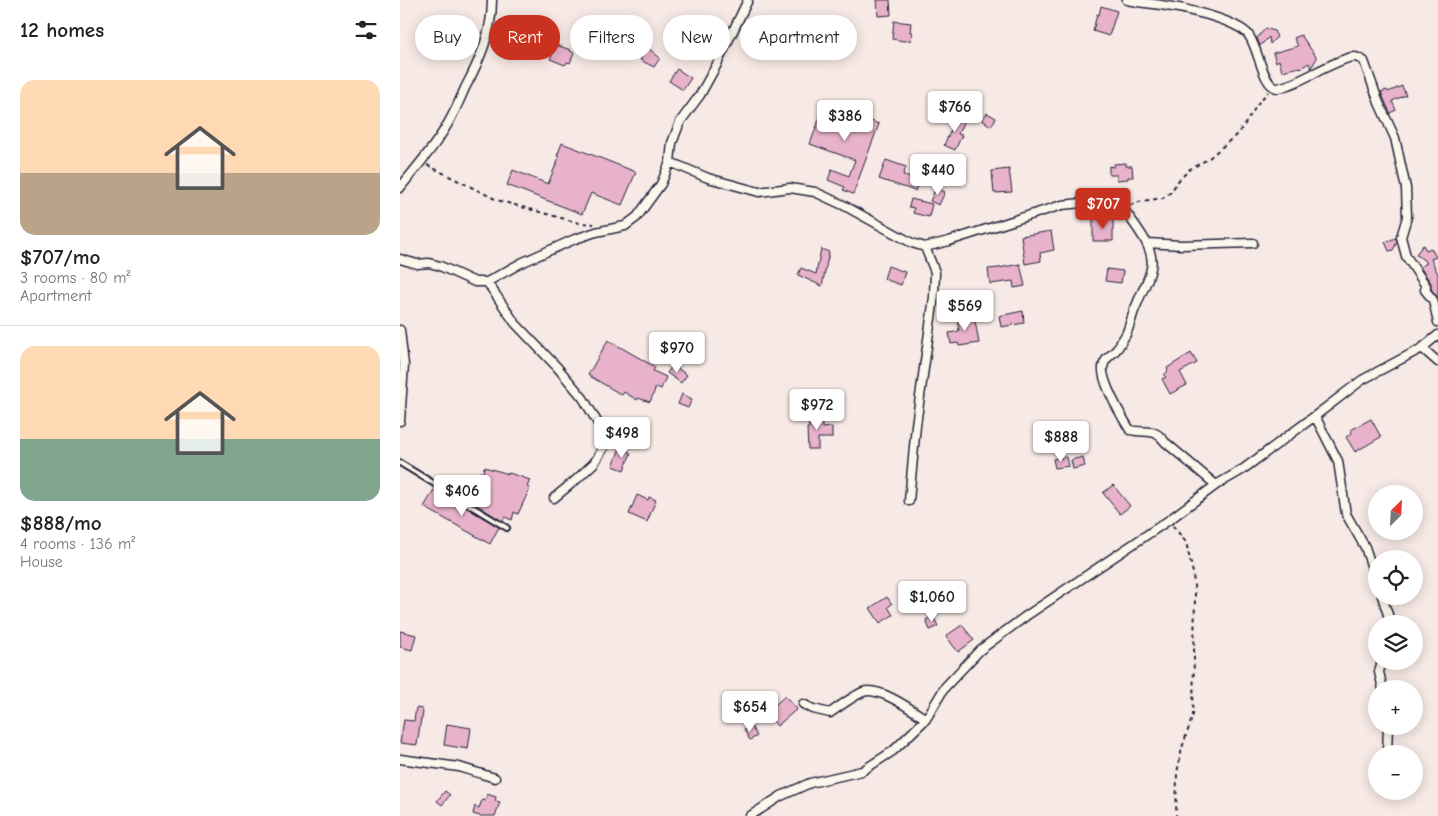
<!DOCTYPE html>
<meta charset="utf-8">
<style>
:root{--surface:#fff;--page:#f6f6f6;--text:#202124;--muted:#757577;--line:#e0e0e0;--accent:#c8321e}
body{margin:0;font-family:"Comic Neue",sans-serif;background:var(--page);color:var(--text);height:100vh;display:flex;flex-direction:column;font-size:19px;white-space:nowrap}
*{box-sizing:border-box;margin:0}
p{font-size:16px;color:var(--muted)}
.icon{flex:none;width:28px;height:28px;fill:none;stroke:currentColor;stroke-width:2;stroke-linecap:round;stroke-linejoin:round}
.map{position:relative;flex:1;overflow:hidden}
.panel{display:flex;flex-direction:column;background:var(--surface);width:400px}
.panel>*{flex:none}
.hud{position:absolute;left:15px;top:15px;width:475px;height:45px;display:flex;gap:10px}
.needle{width:32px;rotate:24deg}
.tools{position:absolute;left:968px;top:485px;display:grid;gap:10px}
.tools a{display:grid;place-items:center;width:55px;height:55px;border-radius:50%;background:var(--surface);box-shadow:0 2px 12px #0003;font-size:25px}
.price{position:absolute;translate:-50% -42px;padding:0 11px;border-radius:5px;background:#fff;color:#222;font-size:16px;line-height:32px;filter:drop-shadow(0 1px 2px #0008)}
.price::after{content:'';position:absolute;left:50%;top:30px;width:15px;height:11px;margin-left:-8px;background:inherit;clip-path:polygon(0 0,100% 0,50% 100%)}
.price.on{background:var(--accent);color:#fff}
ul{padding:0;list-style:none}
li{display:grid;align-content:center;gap:10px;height:265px;padding:0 20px}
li+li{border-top:1px solid var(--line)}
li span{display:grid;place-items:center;height:155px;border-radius:15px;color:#555}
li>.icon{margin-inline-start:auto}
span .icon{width:90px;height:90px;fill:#fffc;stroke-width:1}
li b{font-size:21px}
h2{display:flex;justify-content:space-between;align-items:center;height:60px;padding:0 20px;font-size:21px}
.chip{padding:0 18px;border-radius:22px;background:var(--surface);box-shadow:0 2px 12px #0003;font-size:18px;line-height:45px}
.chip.on{background:var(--accent);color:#fff}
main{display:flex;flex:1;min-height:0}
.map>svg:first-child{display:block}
</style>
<main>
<section class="panel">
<h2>12 homes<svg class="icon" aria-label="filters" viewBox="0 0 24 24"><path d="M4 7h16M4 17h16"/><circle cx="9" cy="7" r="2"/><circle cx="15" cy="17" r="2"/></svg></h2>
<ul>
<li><span style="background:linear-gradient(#ffd9b3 60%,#b9a48a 0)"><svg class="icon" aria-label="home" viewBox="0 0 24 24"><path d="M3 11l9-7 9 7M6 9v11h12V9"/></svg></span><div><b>$707/mo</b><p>3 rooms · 80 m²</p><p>Apartment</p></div></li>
<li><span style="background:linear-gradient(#ffd9b3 60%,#7fa58c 0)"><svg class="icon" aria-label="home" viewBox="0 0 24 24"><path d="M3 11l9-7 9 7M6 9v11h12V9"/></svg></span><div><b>$888/mo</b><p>4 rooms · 136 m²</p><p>House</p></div></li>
</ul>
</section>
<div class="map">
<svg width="1038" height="816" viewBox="0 0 1038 816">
<rect width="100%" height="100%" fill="#f7e9e5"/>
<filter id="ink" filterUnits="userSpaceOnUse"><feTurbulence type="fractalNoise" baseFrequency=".02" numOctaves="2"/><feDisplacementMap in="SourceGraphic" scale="10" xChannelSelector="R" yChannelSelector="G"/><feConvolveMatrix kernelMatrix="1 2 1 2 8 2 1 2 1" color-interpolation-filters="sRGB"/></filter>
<g filter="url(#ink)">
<path fill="#e8b2cb" stroke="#22223b" d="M 477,0 L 490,0 L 491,15 L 478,16 Z
M 701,6 L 717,11 L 709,36 L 693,31 L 697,14 L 699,15 Z
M 494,21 L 511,23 L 510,32 L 512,32 L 511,40 L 504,41 L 492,39 Z
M 866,28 L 874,31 L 877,37 L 870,44 L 869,37 L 860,46 L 857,38 Z
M 901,35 L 917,58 L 911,68 L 909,63 L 901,68 L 900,67 L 882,71 L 879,60 L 876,62 L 873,53 L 898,46 L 894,38 Z
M 156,45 L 171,50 L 170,51 L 174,53 L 170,63 L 167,62 L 165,65 L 150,59 Z
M 248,48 L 260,58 L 254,67 L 240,60 Z
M 277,69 L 291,78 L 283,90 L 269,81 Z
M 1002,86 L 1006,95 L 992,101 L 996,110 L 990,113 L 981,92 L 987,90 L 988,92 Z
M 425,104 L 479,124 L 453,194 L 443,190 L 445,187 L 428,180 L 432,169 L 449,176 L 455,160 L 410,144 Z
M 559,113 L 566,116 L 558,134 L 562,135 L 555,150 L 544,145 Z
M 587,113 L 596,118 L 591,126 L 582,120 Z
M 162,143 L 236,172 L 222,205 L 191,193 L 182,214 L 107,185 L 113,170 L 148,184 L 159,157 L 157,156 Z
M 486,160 L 506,167 L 503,175 L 519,182 L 515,191 L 479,179 Z
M 726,163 L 726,166 L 732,166 L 733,177 L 728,177 L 728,179 L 717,180 L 717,175 L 709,175 L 709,166 L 714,167 L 714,164 Z
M 609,169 L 612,192 L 594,193 L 592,171 Z
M 536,188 L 545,192 L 539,205 L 530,201 Z
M 511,199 L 532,204 L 529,217 L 513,213 L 514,208 L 509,207 Z
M 693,218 L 713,218 L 713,241 L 693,241 Z
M 651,231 L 654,250 L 640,253 L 641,261 L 625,264 L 621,236 Z
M 996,238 L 997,242 L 993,250 L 989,251 L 985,242 Z
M 1023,245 L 1026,250 L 1031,248 L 1036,257 L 1031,259 L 1038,274 L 1038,298 L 1031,289 L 1031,283 L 1020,267 L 1027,263 L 1016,254 Z
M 421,249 L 429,252 L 422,286 L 398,275 L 401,268 L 416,274 Z
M 620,264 L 625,286 L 614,288 L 613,281 L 590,284 L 588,269 L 599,268 Z
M 488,266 L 505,272 L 501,285 L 484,279 Z
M 707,269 L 723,271 L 721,283 L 705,281 Z
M 623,311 L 624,323 L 601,327 L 599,316 Z
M 572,315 L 573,322 L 575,321 L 579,343 L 559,346 L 558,343 L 551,344 L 549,333 L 559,331 L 557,317 Z
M 208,340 L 255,367 L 253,371 L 266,377 L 261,389 L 256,387 L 250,402 L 238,398 L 237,400 L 224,392 L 222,395 L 188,375 Z
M 791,353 L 797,363 L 780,372 L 787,385 L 770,394 L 762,379 L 766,377 L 764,375 L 768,371 L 767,368 Z
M 273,365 L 287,375 L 281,383 L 267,373 Z
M 282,394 L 292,399 L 288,408 L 278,404 Z
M 408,413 L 419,413 L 420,422 L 422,421 L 422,428 L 432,427 L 432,438 L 418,438 L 418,449 L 408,449 L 407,428 L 409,428 Z
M 971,419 L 981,437 L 955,452 L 946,437 L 952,433 L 951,430 Z
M 220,448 L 231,453 L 224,470 L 213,466 Z
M 667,457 L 669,466 L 655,468 L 653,459 Z
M 683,457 L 685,466 L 673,469 L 671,460 Z
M 84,467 L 109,474 L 109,473 L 130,480 L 127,487 L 130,488 L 118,514 L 114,512 L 112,520 L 105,517 L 102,521 L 70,501 L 80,472 L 83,473 Z
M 713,485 L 730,506 L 720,514 L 703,493 Z
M 34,490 L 67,508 L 99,527 L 90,544 L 24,507 Z
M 237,495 L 248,500 L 249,497 L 256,500 L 247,522 L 229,514 Z
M 487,597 L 492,604 L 488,607 L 493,615 L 480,623 L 470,608 Z
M 533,616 L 538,626 L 530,630 L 526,620 Z
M 562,625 L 574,640 L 558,652 L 546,636 Z
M 0,631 L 16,635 L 12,650 L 0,647 Z
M 385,696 L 397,709 L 377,726 L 370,717 L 372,714 L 369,710 Z
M 16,708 L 22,709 L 22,711 L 23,712 L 22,719 L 21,718 L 17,745 L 0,743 L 4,720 L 14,721 Z
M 47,724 L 71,728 L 68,749 L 44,745 Z
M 351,726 L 357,736 L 350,740 L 344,730 Z
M 45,791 L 50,795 L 42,805 L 37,801 Z
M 87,794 L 96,797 L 95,801 L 100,802 L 95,816 L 80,816 L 73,814 L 75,806 L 79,808 L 82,800 L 85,801 Z"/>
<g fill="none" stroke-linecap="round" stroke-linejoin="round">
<g stroke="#22223b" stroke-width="8">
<path id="lane" d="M 0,463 L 107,528"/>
</g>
<g stroke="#22223b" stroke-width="11">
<path id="street" d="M 727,0 C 738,3 749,3 761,5 C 783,8 830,18 847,33 C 858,44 862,86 877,88 C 881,88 887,85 891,84 C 905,79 942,57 954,57 C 958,57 961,59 964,61 L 979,103 L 995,138 L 1006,188 L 1007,217 L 1001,237 L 1006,256 L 1026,286 L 1025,290 L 1033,300 L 1038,322
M 270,162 L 308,178 L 359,192 L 390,188 L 415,192 L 443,205 L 512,243 L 525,247 L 549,241 L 662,205 L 691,202 L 722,207 C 733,223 756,248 751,268 C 749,281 741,292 737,304 C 732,313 730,328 725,336 C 722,340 720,345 717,349 C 711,356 705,357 703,367 C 701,381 722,417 730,430 C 747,434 754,427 765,442 L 816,485
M 0,188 C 18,165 39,142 52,116 C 57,107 61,97 65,88 C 80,60 92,32 92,0
M 747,243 L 781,245 L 853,243
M 0,259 L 17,264 L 29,263 L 40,266 L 75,282 L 87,282 L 121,263 L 175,239 L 196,232 L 225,226 L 237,217 L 261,184 L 270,162 L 272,143 L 280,122 L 300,95 L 316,66 L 348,0
M 87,282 L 115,323 L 157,367 L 183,398 L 205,435 L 204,447 L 194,463 L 177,479 L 154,498
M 0,330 L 4,365 L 0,421
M 1022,348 L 1038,362
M 915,416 L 938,461 L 946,514 L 965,547 L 976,580
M 509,501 L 516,425 L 534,297 L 535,272 L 525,247
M 982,596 L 991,624
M 982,661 L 979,672 L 983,689
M 403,704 L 413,709 L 430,713 C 437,708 455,695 463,692 C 479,686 512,710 526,719
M 987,754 L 988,726
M 0,759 L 59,767 L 95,778
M 350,816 L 381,796 L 410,783 L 462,771 L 493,751 L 526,719 L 545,687 L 580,650 L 626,616 L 769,520 L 816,485 L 842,470 L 915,416 L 962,380 L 1022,348 L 1038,335"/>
</g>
<path stroke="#22223b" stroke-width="2" stroke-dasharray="4 4" stroke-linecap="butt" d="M 27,165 L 97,200 L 179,223 L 194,224
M 730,205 L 742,201 L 763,198 L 771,192 L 778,181 L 790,169 L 808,159 L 835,136 L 843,127 L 859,102 L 868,92
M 773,526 L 786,542 L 793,573 L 795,596 L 793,715 L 782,748 L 777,773 L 776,816"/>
<use href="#lane" stroke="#fbf7ec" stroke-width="4"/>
<use href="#street" stroke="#fbf7ec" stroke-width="8"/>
</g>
</g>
</svg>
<div class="tools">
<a><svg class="needle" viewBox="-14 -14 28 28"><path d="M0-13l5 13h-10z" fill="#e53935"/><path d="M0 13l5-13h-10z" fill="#757577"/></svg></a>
<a><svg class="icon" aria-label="locate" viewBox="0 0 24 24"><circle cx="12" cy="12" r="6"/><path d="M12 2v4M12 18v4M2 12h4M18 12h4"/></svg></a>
<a><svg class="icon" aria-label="layers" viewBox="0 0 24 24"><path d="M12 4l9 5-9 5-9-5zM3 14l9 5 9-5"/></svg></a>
<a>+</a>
<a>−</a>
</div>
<b class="price" style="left:555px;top:133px">$766</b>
<b class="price" style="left:445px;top:142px">$386</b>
<b class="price" style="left:538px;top:196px">$440</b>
<b class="price on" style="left:703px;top:230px">$707</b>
<b class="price" style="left:565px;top:332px">$569</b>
<b class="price" style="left:277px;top:374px">$970</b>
<b class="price" style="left:417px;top:431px">$972</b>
<b class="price" style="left:222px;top:459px">$498</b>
<b class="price" style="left:661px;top:463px">$888</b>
<b class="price" style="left:62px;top:517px">$406</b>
<b class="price" style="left:532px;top:623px">$1,060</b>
<b class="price" style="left:350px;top:733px">$654</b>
<div class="hud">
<a class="chip">Buy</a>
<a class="chip on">Rent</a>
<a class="chip">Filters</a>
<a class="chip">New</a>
<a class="chip">Apartment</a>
</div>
</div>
</main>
